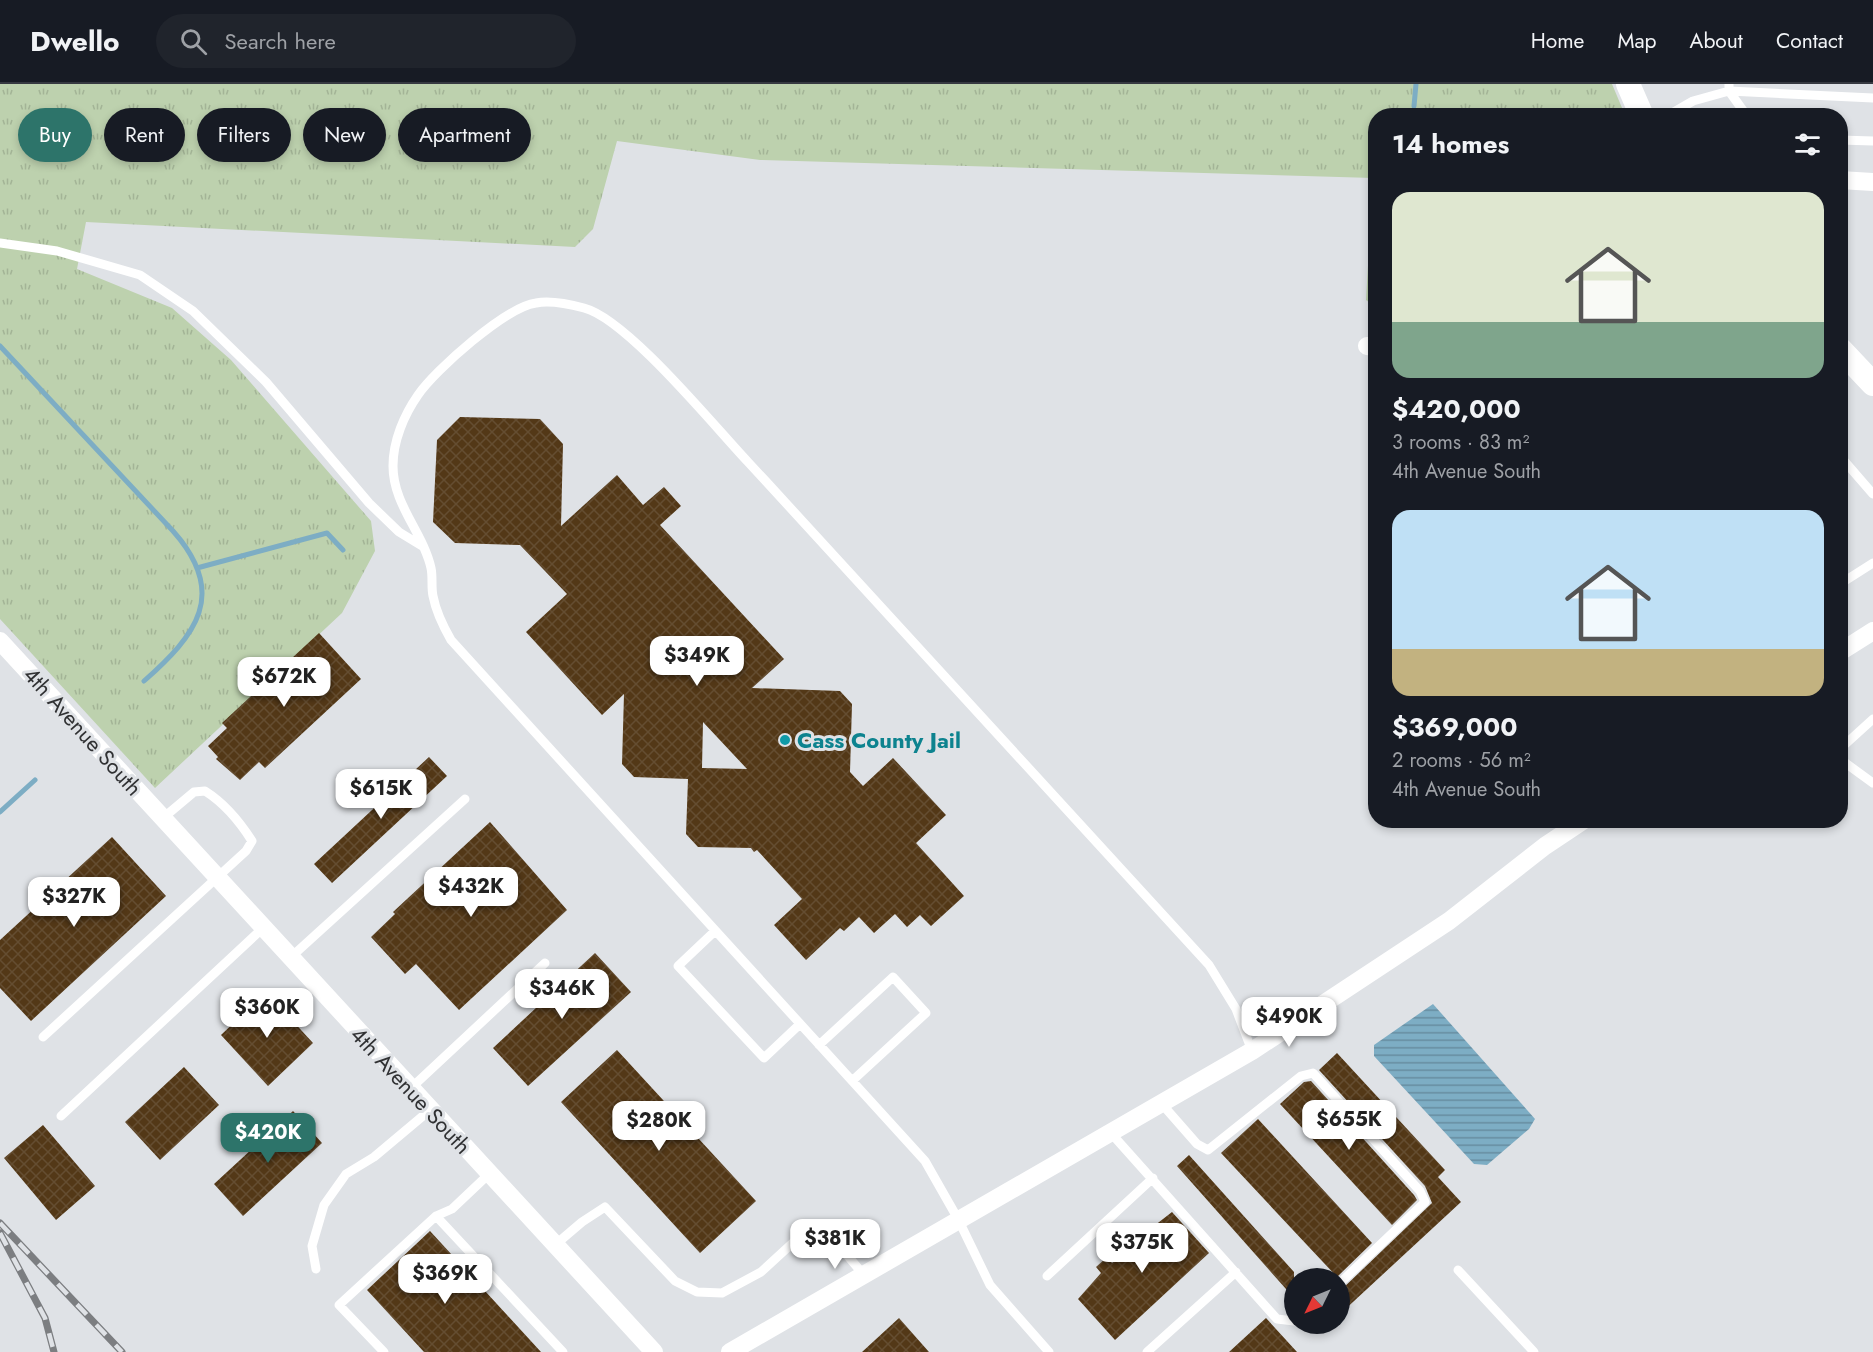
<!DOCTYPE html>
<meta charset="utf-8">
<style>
:root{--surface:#171b24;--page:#20242c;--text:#f1f3f6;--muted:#9ea1a6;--line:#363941;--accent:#2d746a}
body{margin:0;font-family:Jost,sans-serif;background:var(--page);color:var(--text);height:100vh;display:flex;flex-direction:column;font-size:22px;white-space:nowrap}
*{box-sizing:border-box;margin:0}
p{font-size:20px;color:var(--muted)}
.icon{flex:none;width:33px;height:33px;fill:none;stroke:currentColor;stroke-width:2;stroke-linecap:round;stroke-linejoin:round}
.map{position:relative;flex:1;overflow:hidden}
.drawer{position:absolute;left:1368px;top:24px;width:480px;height:720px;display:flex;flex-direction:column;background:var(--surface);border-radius:24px;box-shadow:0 3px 9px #0003}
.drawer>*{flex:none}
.hud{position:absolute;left:18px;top:24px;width:570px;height:54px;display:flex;gap:12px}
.needle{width:39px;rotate:227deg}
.tools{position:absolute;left:1284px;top:1184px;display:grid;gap:12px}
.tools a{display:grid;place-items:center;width:66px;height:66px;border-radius:50%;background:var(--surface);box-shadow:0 3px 9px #0003;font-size:30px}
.price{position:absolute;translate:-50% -51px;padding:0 14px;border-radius:12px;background:#fff;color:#222;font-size:20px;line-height:39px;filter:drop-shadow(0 2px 3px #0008)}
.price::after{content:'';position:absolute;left:50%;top:36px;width:18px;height:14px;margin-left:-9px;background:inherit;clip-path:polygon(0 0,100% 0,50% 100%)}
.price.current{background:var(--accent);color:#fff}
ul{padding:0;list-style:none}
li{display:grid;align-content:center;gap:12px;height:318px;padding:0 24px}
li span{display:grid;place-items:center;height:186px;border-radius:18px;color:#555}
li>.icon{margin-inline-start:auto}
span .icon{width:108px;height:108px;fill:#fffc;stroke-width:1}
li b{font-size:26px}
h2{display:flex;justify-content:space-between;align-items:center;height:72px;padding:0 24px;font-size:26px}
.chip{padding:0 21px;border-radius:27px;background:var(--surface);box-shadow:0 3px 9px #0003;font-size:21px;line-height:54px}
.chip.current{background:var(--accent);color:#fff}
header{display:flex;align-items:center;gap:36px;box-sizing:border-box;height:84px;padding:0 30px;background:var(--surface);border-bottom:2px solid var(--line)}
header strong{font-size:28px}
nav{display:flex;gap:33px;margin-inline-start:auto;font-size:21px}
.search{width:420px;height:54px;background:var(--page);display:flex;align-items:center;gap:15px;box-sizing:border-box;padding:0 21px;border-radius:33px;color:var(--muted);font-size:22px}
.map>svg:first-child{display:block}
</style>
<header>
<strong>Dwello</strong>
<div class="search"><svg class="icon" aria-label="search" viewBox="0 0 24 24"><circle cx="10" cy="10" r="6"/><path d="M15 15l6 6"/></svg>Search here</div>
<nav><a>Home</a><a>Map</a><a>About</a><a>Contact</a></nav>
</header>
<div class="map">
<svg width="1873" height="1268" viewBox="0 0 1873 1268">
<defs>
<pattern id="grass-tufts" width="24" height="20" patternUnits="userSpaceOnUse" patternTransform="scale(1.5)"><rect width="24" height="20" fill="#bdd1ae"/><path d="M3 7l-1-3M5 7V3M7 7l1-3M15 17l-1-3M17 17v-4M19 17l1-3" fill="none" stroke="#a3b496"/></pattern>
<pattern id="water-rules" width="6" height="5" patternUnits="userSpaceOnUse" patternTransform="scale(1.5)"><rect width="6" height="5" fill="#7dadc4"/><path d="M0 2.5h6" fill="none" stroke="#678da0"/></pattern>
<pattern id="building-cross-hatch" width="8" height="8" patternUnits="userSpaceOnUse" patternTransform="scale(1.5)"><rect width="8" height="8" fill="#533817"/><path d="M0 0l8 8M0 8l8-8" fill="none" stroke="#644d31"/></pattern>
</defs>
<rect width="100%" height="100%" fill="#dfe2e6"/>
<path fill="url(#grass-tufts)" d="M 0,0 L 1612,0 L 1625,31 L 1376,32 L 1375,223 L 1366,216 L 1373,94 L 760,76 L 617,57 L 593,145 L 575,163 L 86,138 L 77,185 L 172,224 L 231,276 L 371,437 L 375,467 L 342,529 L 155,704 L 0,535 Z"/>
<path fill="url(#water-rules)" d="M 1433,920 L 1535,1035 L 1529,1045 L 1487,1081 L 1474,1080 L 1374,972 L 1374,961 Z"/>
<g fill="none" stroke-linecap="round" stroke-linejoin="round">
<path stroke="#7dadc4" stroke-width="5" d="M 1414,22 L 1416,0
M 0,262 L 173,447 C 229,510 196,551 144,597
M 197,484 L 327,449 L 343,466
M 0,728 L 35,696"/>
</g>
<path fill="url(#building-cross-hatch)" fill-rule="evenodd" d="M 460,333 L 540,335 L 563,360 L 561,442 L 617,391 L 643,421 L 664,403 L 681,422 L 660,441 L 784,575 L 752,604 L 840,607 L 852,620 L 850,688 L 863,702 L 893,674 L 946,731 L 916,759 L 964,812 L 931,842 L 920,831 L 907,843 L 895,830 L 874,849 L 859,833 L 844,847 L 840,844 L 806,876 L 774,841 L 802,815 L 757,766 L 754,768 L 751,764 L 698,763 L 686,750 L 688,695 L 634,693 L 622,680 L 624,610 L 602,631 L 526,548 L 567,510 L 520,461 L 455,459 L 433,438 L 437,356 ZM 703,638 L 747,685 L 702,684 Z
M 319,549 L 361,595 L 265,684 L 259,678 L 240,696 L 216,675 L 218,673 L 208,662 L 227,644 L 222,639 Z
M 429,673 L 447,692 L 332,799 L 314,780 Z
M 490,738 L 567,826 L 459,926 L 416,880 L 405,890 L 371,853 L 395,830 L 393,828 Z
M 112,753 L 166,812 L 31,937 L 0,904 L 0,856 Z
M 595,869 L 631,908 L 528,1002 L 493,964 Z
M 266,908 L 313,959 L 268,1002 L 221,951 Z
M 617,966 L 756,1117 L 700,1169 L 561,1018 Z
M 1337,969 L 1445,1086 L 1438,1093 L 1461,1118 L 1340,1230 L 1340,1207 L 1432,1119 L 1425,1102 L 1319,986 Z
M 184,983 L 219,1021 L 160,1076 L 125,1038 Z
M 1311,997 L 1414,1111 L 1417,1116 L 1392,1141 L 1280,1020 L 1304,998 Z
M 293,1027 L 322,1059 L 243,1132 L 214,1100 Z
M 1258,1035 L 1372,1159 L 1337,1193 L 1221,1069 Z
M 43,1041 L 95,1102 L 56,1136 L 4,1074 Z
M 1189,1071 L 1294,1188 L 1294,1214 L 1177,1082 Z
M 1172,1128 L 1209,1169 L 1115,1256 L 1078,1215 L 1101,1189 L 1096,1183 L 1107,1173 L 1112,1179 L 1135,1158 L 1129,1152 L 1140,1143 L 1145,1149 Z
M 430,1147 L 541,1268 L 424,1268 L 367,1206 Z
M 899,1234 L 929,1268 L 862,1268 Z
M 1266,1234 L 1297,1268 L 1229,1268 Z"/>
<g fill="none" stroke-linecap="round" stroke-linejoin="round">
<path stroke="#fff" stroke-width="9" d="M 1729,0 L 1729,7 L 1747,32
M 1667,32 L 1693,17 L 1729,7 L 1873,14
M 1840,56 L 1873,57
M 0,159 L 57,167 L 140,191 L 193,227 L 266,298 L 369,419 L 399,448 L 422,462
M 1840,372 L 1873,410
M 1840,500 L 1873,479
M 1840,665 L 1873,635
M 1840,675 L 1873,699
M 715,847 L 678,882 L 764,974 L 800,940
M 290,874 L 465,715
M 43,953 L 246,767 L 252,757 C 240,738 224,719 205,707 L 194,708 L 163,734
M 819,961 L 893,893 L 926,929 L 852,997
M 410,1005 L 545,879
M 1161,1019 L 1197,1060 L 1208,1066 L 1301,992 L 1313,989 L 1420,1107 L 1425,1118 L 1340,1199
M 61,1032 L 263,844
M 1110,1048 L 1277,1235 L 1294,1237
M 436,1132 L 563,1268
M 555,1161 L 582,1138 L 605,1123 L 675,1197 L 697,1208 L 722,1209 L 761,1188 L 798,1154 L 814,1149 L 830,1151 L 863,1190
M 316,1185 L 312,1162 L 324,1121 L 346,1090 L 374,1073 L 430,1026
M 1458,1186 L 1534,1268
M 1047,1192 L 1153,1094
M 384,1268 L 339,1221 L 436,1132 L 452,1125 L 489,1090
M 1049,1268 L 990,1201 L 958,1135 L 925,1077 L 451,556 C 443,542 436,528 433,512 C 431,503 433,493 431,484 C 423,448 393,421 393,382 C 393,357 404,331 418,311 C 435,286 506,223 536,219 C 551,216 569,220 584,224 C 627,235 714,342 748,378 C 903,545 1057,713 1209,881 L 1236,925 L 1252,967
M 1147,1268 L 1236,1188"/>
<path stroke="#fff" stroke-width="18" d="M 1840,96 L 1873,98
M 1367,262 L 1376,263
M 0,557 L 654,1268
M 1840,568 L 1873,547
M 730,1268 L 1252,967 L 1449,837 L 1545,762 L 1584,736"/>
<path stroke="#fff" stroke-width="24" d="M 1628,0 L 1642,32
M 1840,265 L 1873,300"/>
<g stroke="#7c7e81" stroke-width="7">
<path id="rail" d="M 0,1139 L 122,1268
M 0,1149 L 45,1234 L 54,1268"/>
</g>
<use href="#rail" stroke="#dfe2e6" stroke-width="4.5" stroke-dasharray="14" stroke-linecap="butt"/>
</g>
<circle fill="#0f9aa8" stroke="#dfe2e6" stroke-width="2" cx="785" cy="656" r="6"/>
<g text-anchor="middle" stroke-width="6" stroke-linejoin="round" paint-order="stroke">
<g font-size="22" fill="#303133" stroke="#dfe2e6">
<text transform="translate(83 647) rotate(48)" y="8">4th Avenue South</text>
<text transform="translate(411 1006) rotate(47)" y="8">4th Avenue South</text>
</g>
<g font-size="22" font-weight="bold" fill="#0d838f" stroke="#dfe2e6" text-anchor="start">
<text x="797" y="664">Cass County Jail</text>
</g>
</g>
</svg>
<div class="tools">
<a><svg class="needle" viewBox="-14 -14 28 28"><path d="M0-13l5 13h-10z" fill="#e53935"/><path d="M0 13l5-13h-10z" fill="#9ea1a6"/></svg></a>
</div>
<b class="price" style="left:697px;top:603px">$349K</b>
<b class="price" style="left:284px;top:624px">$672K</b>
<b class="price" style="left:381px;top:736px">$615K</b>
<b class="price" style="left:471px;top:834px">$432K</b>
<b class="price" style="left:74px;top:844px">$327K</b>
<b class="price" style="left:562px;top:936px">$346K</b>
<b class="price" style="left:267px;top:955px">$360K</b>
<b class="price" style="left:1289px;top:964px">$490K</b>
<b class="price" style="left:1349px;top:1067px">$655K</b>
<b class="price" style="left:659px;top:1068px">$280K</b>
<b class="price current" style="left:268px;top:1080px">$420K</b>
<b class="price" style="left:835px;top:1186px">$381K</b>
<b class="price" style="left:1142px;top:1190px">$375K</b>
<b class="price" style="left:445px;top:1221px">$369K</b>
<div class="hud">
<a class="chip current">Buy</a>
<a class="chip">Rent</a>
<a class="chip">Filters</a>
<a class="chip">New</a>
<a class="chip">Apartment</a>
</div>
<section class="drawer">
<h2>14 homes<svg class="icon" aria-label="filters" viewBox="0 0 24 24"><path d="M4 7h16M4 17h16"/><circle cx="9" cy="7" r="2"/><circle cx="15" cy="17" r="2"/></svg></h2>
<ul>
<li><span style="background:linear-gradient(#dfe7d0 70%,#7fa58c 0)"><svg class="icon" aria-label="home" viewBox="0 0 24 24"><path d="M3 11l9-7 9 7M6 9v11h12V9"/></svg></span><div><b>$420,000</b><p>3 rooms · 83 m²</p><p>4th Avenue South</p></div></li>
<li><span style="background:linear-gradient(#bfe0f5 75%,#c2b280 0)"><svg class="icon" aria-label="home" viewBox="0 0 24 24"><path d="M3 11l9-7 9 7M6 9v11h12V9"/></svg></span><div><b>$369,000</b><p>2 rooms · 56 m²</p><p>4th Avenue South</p></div></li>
</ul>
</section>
</div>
